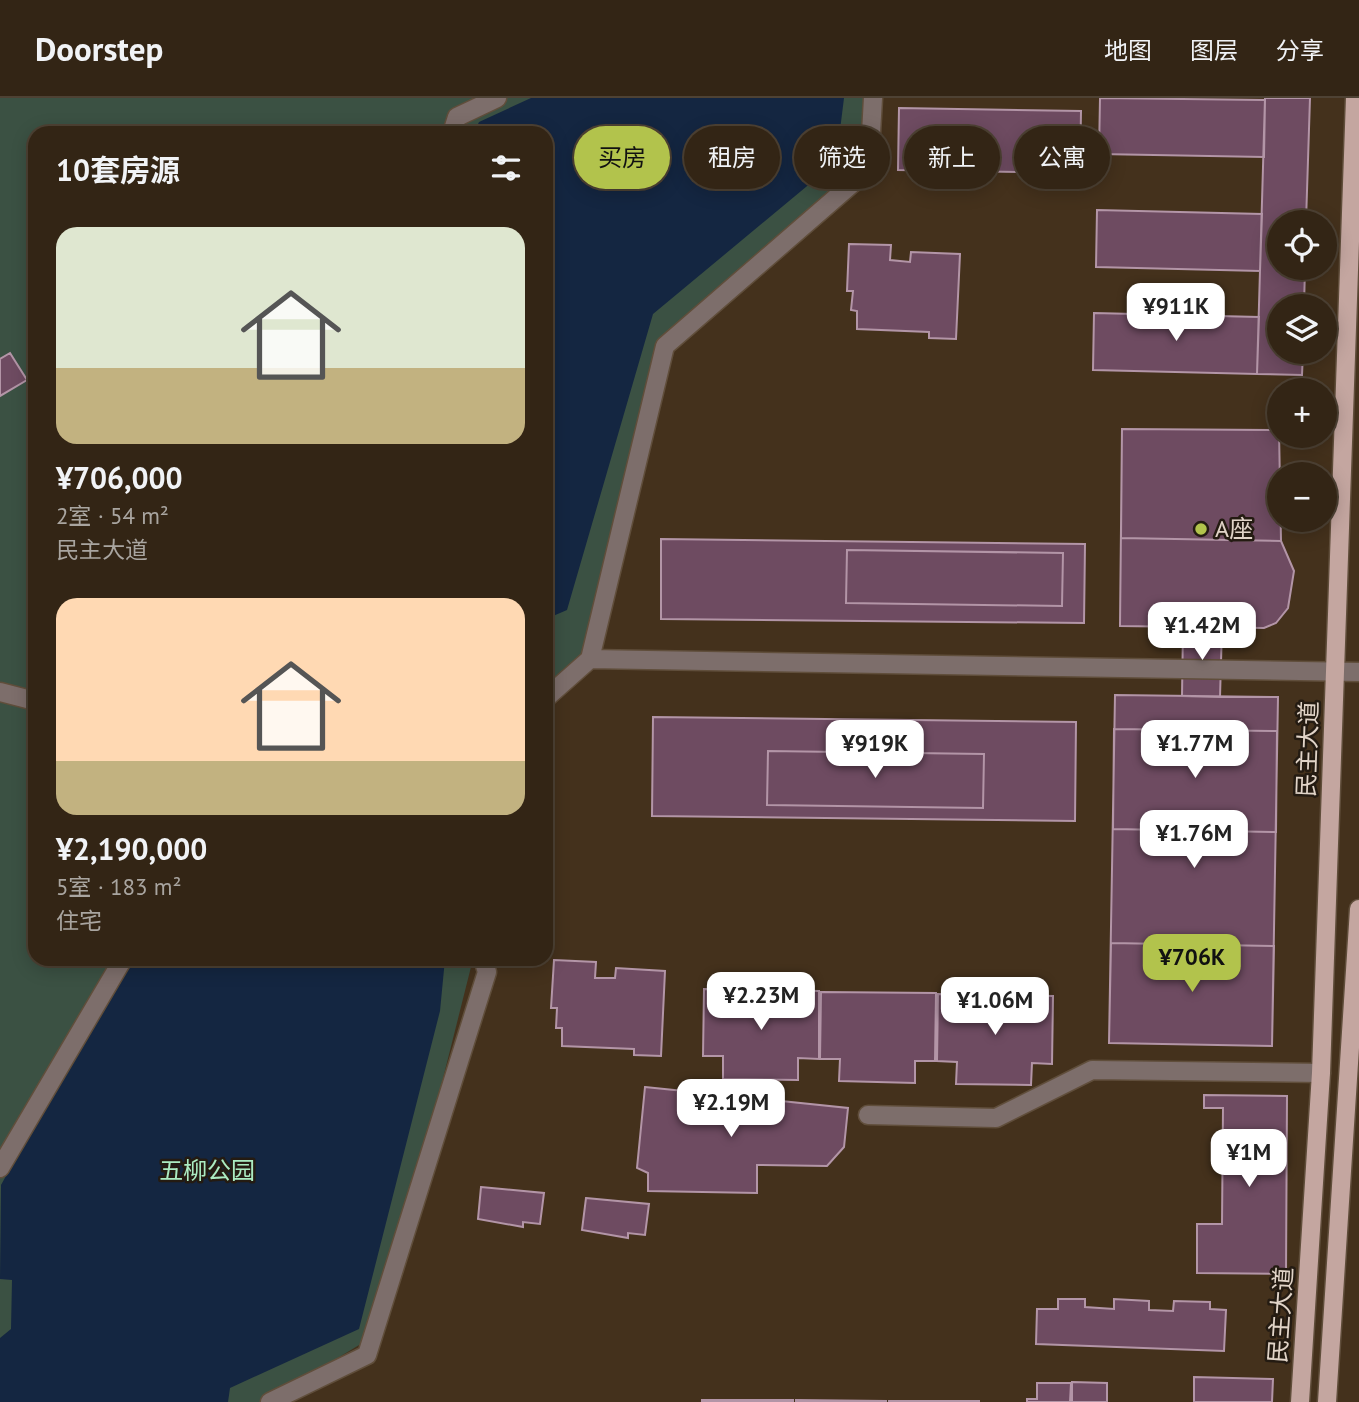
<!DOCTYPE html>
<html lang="zh">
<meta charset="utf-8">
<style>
:root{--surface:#332515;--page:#3b2d1e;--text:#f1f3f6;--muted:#a9a5a0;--line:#4e4234;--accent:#b2c34c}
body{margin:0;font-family:"PT Sans","Noto Sans SC",sans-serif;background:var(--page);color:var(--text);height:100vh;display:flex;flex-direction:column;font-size:26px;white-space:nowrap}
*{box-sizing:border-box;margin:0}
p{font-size:23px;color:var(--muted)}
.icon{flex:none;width:38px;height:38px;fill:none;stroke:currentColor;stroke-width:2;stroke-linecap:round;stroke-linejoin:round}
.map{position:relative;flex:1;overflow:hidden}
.sheet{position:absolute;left:28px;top:28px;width:525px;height:840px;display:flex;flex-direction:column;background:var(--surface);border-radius:21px;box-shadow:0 4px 18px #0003,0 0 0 2px var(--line)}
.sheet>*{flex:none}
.top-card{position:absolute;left:574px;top:28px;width:665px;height:63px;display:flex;gap:14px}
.fabs{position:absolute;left:1267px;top:112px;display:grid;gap:14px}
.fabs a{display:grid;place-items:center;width:70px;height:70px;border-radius:50%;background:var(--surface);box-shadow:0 4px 18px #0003,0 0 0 2px var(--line);font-size:35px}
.price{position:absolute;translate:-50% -60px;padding:0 16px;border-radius:14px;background:#fff;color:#222;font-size:23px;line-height:46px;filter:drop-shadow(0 2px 4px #0008)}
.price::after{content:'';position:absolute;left:50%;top:42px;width:21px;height:16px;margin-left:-10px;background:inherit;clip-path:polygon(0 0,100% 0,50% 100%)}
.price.active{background:var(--accent);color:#111}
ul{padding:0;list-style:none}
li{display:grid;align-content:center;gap:14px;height:371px;padding:0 28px}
li span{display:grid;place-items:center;height:217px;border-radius:21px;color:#555}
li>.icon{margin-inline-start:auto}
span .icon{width:126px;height:126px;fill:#fffc;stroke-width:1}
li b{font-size:30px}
h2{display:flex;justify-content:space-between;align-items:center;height:84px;padding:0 28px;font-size:30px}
.chip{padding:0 24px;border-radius:32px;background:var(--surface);box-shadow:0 4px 18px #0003,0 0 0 2px var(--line);font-size:24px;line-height:63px}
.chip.active{background:var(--accent);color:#111}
header{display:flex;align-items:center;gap:42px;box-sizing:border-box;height:98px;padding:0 35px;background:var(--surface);border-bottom:2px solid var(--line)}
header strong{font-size:33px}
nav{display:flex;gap:38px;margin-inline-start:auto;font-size:24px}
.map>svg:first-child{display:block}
</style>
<header>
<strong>Doorstep</strong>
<nav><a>地图</a><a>图层</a><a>分享</a></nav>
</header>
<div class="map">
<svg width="1359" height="1304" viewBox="0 0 1359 1304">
<rect width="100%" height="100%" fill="#44311c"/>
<path fill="#3b5143" d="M 0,0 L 873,0 L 869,71 L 665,248 L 590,561 L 546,600 L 546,35 L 35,35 L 35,861 L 473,861 L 379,1235 L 265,1304 L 0,1304 Z"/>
<path fill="#142641" d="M 531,0 L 844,0 L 836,64 L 653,216 L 567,512 L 546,521 L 546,35 L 474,35 L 479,24 Z
M 126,861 L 445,861 L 440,913 L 359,1231 L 230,1290 L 228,1304 L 0,1304 L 0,1240 L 11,1231 L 12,1182 L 0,1181 L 1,1087 Z"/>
<path fill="#6e4b61" stroke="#b395a7" stroke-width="2" d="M 1100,0 L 1265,2 L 1264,59 L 1099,56 Z
M 1265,0 L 1310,0 L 1306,124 L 1279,124 L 1279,170 L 1305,170 L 1304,208 L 1279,208 L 1279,254 L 1303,254 L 1302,277 L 1257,276 Z
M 899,10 L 1081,13 L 1080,75 L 898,72 Z
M 1097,112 L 1262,116 L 1260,173 L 1096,169 Z
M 849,146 L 891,147 L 890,162 L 910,164 L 911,154 L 960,156 L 956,241 L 929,240 L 929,234 L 857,231 L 857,213 L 851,212 L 853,193 L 847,193 Z
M 1094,215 L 1259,219 L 1257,276 L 1093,272 Z
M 10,255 L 27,282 L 0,298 L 0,261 Z
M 1122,331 L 1279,332 L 1281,443 L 1294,473 L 1288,510 L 1276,525 L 1264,530 L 1120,528 Z
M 1122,331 L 1279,332 L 1281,443 L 1121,440 Z
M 661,441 L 1085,446 L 1084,525 L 661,521 Z
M 847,452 L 1063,455 L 1062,508 L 846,505 Z
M 1183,529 L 1222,529 L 1220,599 L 1182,598 Z
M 1115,597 L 1278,599 L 1272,948 L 1109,945 Z
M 653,619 L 1076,624 L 1075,723 L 652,718 Z
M 1114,631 L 1277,633 L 1276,734 L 1113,731 Z
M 768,653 L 984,656 L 983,710 L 767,707 Z
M 1111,845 L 1274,848 L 1272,948 L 1109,945 Z
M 554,862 L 596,864 L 595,880 L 615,880 L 616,870 L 665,873 L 661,958 L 634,957 L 634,951 L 562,948 L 562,930 L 556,930 L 557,910 L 551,910 Z
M 704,891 L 819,893 L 819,961 L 798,960 L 798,982 L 723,981 L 723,958 L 703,958 Z
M 821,894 L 936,895 L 935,963 L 915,963 L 915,985 L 839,983 L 840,961 L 820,961 Z
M 938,896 L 1053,898 L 1052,966 L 1032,965 L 1031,987 L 956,986 L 957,964 L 937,963 Z
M 645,989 L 848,1010 L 844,1049 L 827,1068 L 757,1067 L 757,1095 L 648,1093 L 648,1075 L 637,1070 Z
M 1204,997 L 1287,998 L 1286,1176 L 1197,1175 L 1197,1126 L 1222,1126 L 1223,1010 L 1204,1010 Z
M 481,1089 L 544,1095 L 540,1126 L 523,1124 L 523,1129 L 478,1121 Z
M 586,1100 L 649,1106 L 645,1137 L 628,1135 L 628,1140 L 582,1132 Z
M 1058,1201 L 1085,1201 L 1085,1209 L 1114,1211 L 1114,1201 L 1149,1203 L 1149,1212 L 1173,1213 L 1174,1203 L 1210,1204 L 1210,1211 L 1226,1212 L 1224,1253 L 1036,1246 L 1037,1211 L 1058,1211 Z
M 1194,1279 L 1273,1281 L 1272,1304 L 1194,1304 Z
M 1072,1284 L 1107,1285 L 1107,1304 L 1072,1304 Z
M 1037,1285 L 1071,1285 L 1070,1304 L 1027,1304 L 1027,1301 L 1037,1301 Z
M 702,1302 L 793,1302 L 793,1304 L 702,1304 Z
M 796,1302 L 886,1303 L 886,1304 L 796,1304 Z
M 889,1303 L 979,1303 L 979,1304 L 889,1304 Z"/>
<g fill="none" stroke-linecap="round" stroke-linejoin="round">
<g stroke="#604e3b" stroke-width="21">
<path id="minor" d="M 452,35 L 457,19 L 497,0
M 590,561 L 1359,574
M 0,594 L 35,603
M 546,600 L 590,561 L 665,248 L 869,71 L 873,0
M 868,1017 L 996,1020 L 1092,972 L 1321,975
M 0,1070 L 123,861
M 270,1304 L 367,1257 L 487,874 L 483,861"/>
</g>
<g stroke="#604e3b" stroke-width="21">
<path id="major" d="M 1300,1304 L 1321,975 L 1355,0
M 1327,1304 L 1359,811"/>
</g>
<use href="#minor" stroke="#7d6e6b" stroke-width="18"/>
<use href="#major" stroke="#c4a6a0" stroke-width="18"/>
</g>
<circle fill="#b2c34c" stroke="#241b12" stroke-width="2.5" cx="1201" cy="431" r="7"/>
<g text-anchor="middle" stroke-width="5" stroke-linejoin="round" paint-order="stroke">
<g font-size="24" fill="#e1d4c8" stroke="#241b12" text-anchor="start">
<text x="1215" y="439">A座</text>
</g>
<g font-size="24" fill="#e1d4c8" stroke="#241b12">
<text transform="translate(1308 651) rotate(-88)" y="8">民主大道</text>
<text transform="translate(1281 1217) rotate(-86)" y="8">民主大道</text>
</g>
<g font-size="24" fill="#abebc2" stroke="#241b12">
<text x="207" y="1081">五柳公园</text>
</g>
</g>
</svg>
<div class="fabs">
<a><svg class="icon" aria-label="locate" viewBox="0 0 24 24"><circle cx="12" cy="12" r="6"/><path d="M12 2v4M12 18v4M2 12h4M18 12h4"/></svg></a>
<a><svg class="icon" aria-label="layers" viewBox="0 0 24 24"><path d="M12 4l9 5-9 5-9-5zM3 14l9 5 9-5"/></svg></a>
<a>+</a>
<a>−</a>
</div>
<b class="price" style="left:1176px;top:245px">¥911K</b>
<b class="price" style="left:1202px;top:564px">¥1.42M</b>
<b class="price" style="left:875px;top:682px">¥919K</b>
<b class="price" style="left:1195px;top:682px">¥1.77M</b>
<b class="price" style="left:1194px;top:772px">¥1.76M</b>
<b class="price active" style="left:1192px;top:896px">¥706K</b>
<b class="price" style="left:761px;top:934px">¥2.23M</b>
<b class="price" style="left:995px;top:939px">¥1.06M</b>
<b class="price" style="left:731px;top:1041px">¥2.19M</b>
<b class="price" style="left:1249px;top:1091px">¥1M</b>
<div class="top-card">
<a class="chip active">买房</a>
<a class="chip">租房</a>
<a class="chip">筛选</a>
<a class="chip">新上</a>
<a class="chip">公寓</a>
</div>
<section class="sheet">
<h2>10套房源<svg class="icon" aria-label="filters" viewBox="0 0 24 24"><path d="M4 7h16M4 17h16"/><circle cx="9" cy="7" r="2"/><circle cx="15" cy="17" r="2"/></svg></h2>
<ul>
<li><span style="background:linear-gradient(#dfe7d0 65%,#c2b280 0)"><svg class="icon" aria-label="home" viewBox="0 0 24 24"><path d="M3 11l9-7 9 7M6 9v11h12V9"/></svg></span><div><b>¥706,000</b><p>2室 · 54 m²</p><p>民主大道</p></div></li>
<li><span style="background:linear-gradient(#ffd9b3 75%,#c2b280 0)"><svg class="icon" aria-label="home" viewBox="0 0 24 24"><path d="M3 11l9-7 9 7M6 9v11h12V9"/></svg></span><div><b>¥2,190,000</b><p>5室 · 183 m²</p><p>住宅</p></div></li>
</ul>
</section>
</div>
